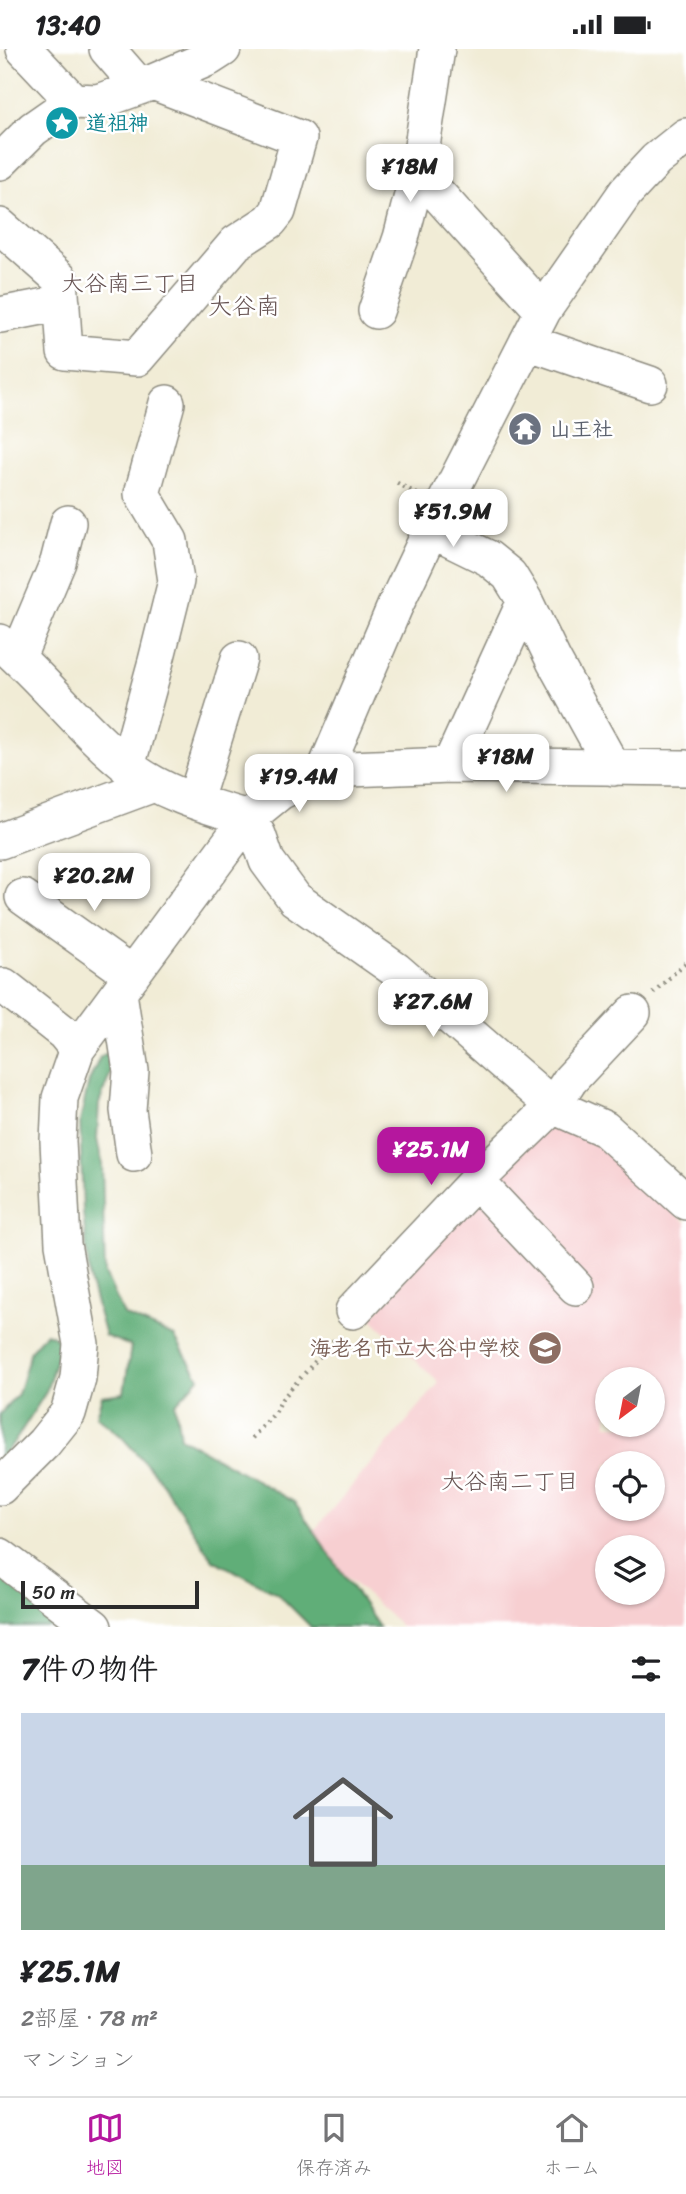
<!DOCTYPE html>
<html lang="ja">
<meta charset="utf-8">
<style>
:root{--surface:#fff;--page:#f6f6f6;--text:#202124;--muted:#757577;--line:#e0e0e0;--accent:#b5179e}
body{margin:0;font-family:Sriracha,"Klee One",sans-serif;background:var(--page);color:var(--text);height:100vh;display:flex;flex-direction:column;font-size:26px;white-space:nowrap}
*{box-sizing:border-box;margin:0}
p{font-size:23px;color:var(--muted)}
.icon{flex:none;width:38px;height:38px;fill:none;stroke:currentColor;stroke-width:2;stroke-linecap:round;stroke-linejoin:round}
.map{position:relative;height:1578px;overflow:hidden}
.details{display:flex;flex-direction:column;background:var(--surface);flex:1}
.details>*{flex:none}
.needle{width:46px;rotate:212deg}
.tools{position:absolute;left:595px;top:1318px;display:grid;gap:14px}
.tools a{display:grid;place-items:center;width:70px;height:70px;border-radius:50%;background:var(--surface);box-shadow:0 2px 5px #0004;font-size:35px}
.scale{position:absolute;left:21px;bottom:18px;width:178px;box-sizing:border-box;padding-left:7px;border:4px solid #2b2b2b;border-top:0;font-size:19px;line-height:24px;white-space:nowrap;color:#2b2b2b;-webkit-text-stroke:5px #fff;paint-order:stroke}
.price{position:absolute;translate:-50% -60px;padding:0 16px;border-radius:14px;background:#fff;color:#222;font-size:23px;line-height:46px;filter:drop-shadow(0 2px 4px #0008)}
.price::after{content:'';position:absolute;left:50%;top:42px;width:21px;height:16px;margin-left:-10px;background:inherit;clip-path:polygon(0 0,100% 0,50% 100%)}
.price.active{background:var(--accent);color:#fff}
ul{padding:0;list-style:none}
li{display:grid;align-content:center;gap:14px;height:371px;padding:0 21px}
li+li{border-top:2px solid var(--line)}
li span{display:grid;place-items:center;height:217px;border-radius:0px;color:#555}
li>.icon{margin-inline-start:auto}
span .icon{width:126px;height:126px;fill:#fffc;stroke-width:1}
li b{font-size:30px}
h2{display:flex;justify-content:space-between;align-items:center;height:84px;padding:0 21px;font-size:30px}
.status{display:flex;justify-content:space-between;align-items:center;height:49px;padding:0 35px;background:var(--surface);direction:ltr}
.status svg{height:19px;fill:currentColor}
.dock{display:flex;justify-content:space-around;align-items:center;height:98px;border-top:2px solid var(--line);background:var(--surface);font-size:19px;color:var(--muted)}
.dock a{display:grid;justify-items:center;gap:4px}
.dock .active{color:var(--accent)}
.map>svg:first-child{display:block}
</style>
<div class="status"><b>13:40</b><svg viewBox="0 0 49 12"><path d="M0 12V9h3v3zM5 12V6h3v6zM10 12V3h3v9zM15 12V0h3v12zM26 1h20v11H26zM47 4h2v5h-2z"/></svg></div>
<div class="map">
<svg width="686" height="1578" viewBox="0 0 686 1578">
<rect width="100%" height="100%" fill="#fff"/>
<filter id="ink" filterUnits="userSpaceOnUse"><feTurbulence type="fractalNoise" baseFrequency=".0143" numOctaves="2"/><feDisplacementMap in="SourceGraphic" scale="14" xChannelSelector="R" yChannelSelector="G"/><feConvolveMatrix kernelMatrix="1 2 1 2 8 2 1 2 1" color-interpolation-filters="sRGB"/></filter>
<filter id="wash" filterUnits="userSpaceOnUse"><feTurbulence type="fractalNoise" baseFrequency=".00686" numOctaves="4" result="noise"/><feDisplacementMap in="SourceGraphic" scale="28" xChannelSelector="R" yChannelSelector="G"/><feGaussianBlur stdDeviation="1.57" result="paint"/><feColorMatrix in="noise" values="0 0 0 0 0 0 0 0 0 0 0 0 0 0 0 0 0 1.4 0 .05"/><feComposite in="paint" operator="in"/></filter>
<g filter="url(#wash)">
<rect width="100%" height="100%" fill="#f1ecd6"/>
<path fill="#f7cfd1" fill-rule="evenodd" d="M 564,1077 L 578,1081 L 604,1100 L 686,1174 L 686,1578 L 400,1578 L 397,1573 L 306,1491 L 439,1334 L 371,1269 L 470,1153 L 548,1078 ZM 607,1330 L 653,1330 L 653,1376 L 607,1376 ZM 607,1414 L 653,1414 L 653,1460 L 607,1460 ZM 607,1498 L 653,1498 L 653,1544 L 607,1544 Z"/>
<path fill="#60ae78" stroke="#466c52" stroke-width="2" d="M 107,1004 L 111,1008 L 112,1020 L 99,1055 L 97,1090 L 102,1115 L 105,1224 L 124,1266 L 174,1287 L 199,1329 L 175,1355 L 180,1388 L 294,1453 L 379,1578 L 311,1578 L 277,1544 L 213,1511 L 158,1428 L 121,1387 L 96,1367 L 102,1347 L 124,1344 L 131,1297 L 105,1287 L 90,1234 L 83,1164 L 80,1072 L 89,1032 L 100,1008 Z
M 46,1284 L 62,1291 L 46,1343 L 15,1392 L 0,1409 L 0,1365 L 18,1345 L 31,1301 Z
M 0,1525 L 61,1578 L 0,1578 Z"/>
</g>
<g filter="url(#ink)">
<g fill="none" stroke-linecap="round" stroke-linejoin="round">
<g stroke="#8e8c80" stroke-width="38">
<path id="minor" d="M 24,0 L 73,52
M 107,0 L 140,38
M 437,0 L 418,123 L 543,262
M 0,113 L 33,80 L 73,52 L 98,53 L 153,33 L 209,9 L 223,0
M 0,177 L 60,230 L 65,303 L 137,309 L 236,194 L 270,172 L 278,162 L 299,89 L 153,33
M 376,262 L 401,189 L 418,123
M 0,266 L 62,254
M 527,293 L 650,335
M 431,481 L 488,509 L 509,526 L 525,552 L 554,612 L 613,719
M 0,593 C 45,631 80,679 126,716 C 160,744 207,757 248,769 L 258,786 L 267,812 L 295,850 L 396,921 L 553,1057 L 605,1080 L 686,1153
M 18,608 L 58,513 L 68,474
M 450,716 L 525,552
M 127,718 L 156,612 L 176,532 L 170,492 L 142,445 L 167,354
M 325,721 L 395,557 L 431,481 L 543,262 L 626,143 L 656,111 L 686,87
M 195,751 L 239,610
M 0,792 L 154,735
M 23,848 L 132,926
M 0,937 L 4,937 L 64,984 L 77,1000
M 119,944 L 131,1022 L 128,1061 L 134,1105
M 476,1132 L 576,1238
M 353,1262 L 476,1132 L 553,1057 L 570,1031 L 633,964
M 0,1438 L 44,1394 L 68,1364 L 78,1329 L 81,1295 L 63,1195 L 58,1092 L 60,1049 L 77,1000 L 248,769 L 280,743 L 325,721 L 450,716 L 686,719
M 0,1507 L 94,1578"/>
</g>
<path stroke="#8e8c80" stroke-width="4.5" stroke-dasharray="2 5" stroke-linecap="butt" d="M 397,434 L 417,445
M 653,944 L 686,913
M 252,1389 L 275,1364 L 282,1350 L 333,1292 L 341,1288"/>
<use href="#minor" stroke="#fff" stroke-width="35"/>
</g>
</g>
<defs>
<g id="sight-disc" transform="scale(1.75)"><circle r="9.5" fill="#0f9aa8" stroke="#fff"/><path d="M0-6L1.8-2.2L6-1.7L2.9 1.2L3.7 5.4L0 3.3L-3.7 5.4L-2.9 1.2L-6-1.7L-1.8-2.2Z" fill="#fff"/></g>
<g id="temple-disc" transform="scale(1.75)"><circle r="9.5" fill="#6b7280" stroke="#fff"/><path d="M0-6L5-2H3V0L6.5 2.5H4V6H1.5V3h-3V6H-4V2.5H-6.5L-3 0V-2H-5Z" fill="#fff"/></g>
<g id="school-disc" transform="scale(1.75)"><circle r="9.5" fill="#8d6e63" stroke="#fff"/><path d="M0-5L7-2L0 1L-7-2ZM-4 1L0 2.5L4 1V4Q0 6-4 4Z" fill="#fff"/></g>
</defs>
<g fill-rule="evenodd">
<use href="#sight-disc" x="62" y="74"/>
<use href="#temple-disc" x="525" y="380"/>
<use href="#school-disc" x="545" y="1299"/>
</g>
<g text-anchor="middle" stroke-width="5" stroke-linejoin="round" paint-order="stroke">
<g font-size="21" font-weight="bold" fill="#0d838f" stroke="#fff" text-anchor="start">
<text x="86" y="81">道祖神</text>
</g>
<g font-size="21" font-weight="bold" fill="#5b616d" stroke="#fff" text-anchor="start">
<text x="550" y="387">山王社</text>
</g>
<g font-size="21" font-weight="bold" fill="#785e54" stroke="#fff" text-anchor="end">
<text x="520" y="1306">海老名市立大谷中学校</text>
</g>
<g font-size="23" fill="#675453" stroke="#fff">
<text x="130" y="242">大谷南三丁目</text>
<text x="510" y="1440">大谷南二丁目</text>
</g>
<g font-size="24" fill="#675453" stroke="#fff">
<text x="244" y="265">大谷南</text>
</g>
</g>
</svg>
<div class="tools">
<a><svg class="needle" viewBox="-14 -14 28 28"><path d="M0-13l5 13h-10z" fill="#e53935"/><path d="M0 13l5-13h-10z" fill="#757577"/></svg></a>
<a><svg class="icon" aria-label="locate" viewBox="0 0 24 24"><circle cx="12" cy="12" r="6"/><path d="M12 2v4M12 18v4M2 12h4M18 12h4"/></svg></a>
<a><svg class="icon" aria-label="layers" viewBox="0 0 24 24"><path d="M12 4l9 5-9 5-9-5zM3 14l9 5 9-5"/></svg></a>
</div>
<div class="scale">50 m</div>
<b class="price" style="left:410px;top:155px">¥18M</b>
<b class="price" style="left:453px;top:500px">¥51.9M</b>
<b class="price" style="left:506px;top:745px">¥18M</b>
<b class="price" style="left:299px;top:765px">¥19.4M</b>
<b class="price" style="left:94px;top:864px">¥20.2M</b>
<b class="price" style="left:433px;top:990px">¥27.6M</b>
<b class="price active" style="left:431px;top:1138px">¥25.1M</b>
</div>
<section class="details">
<h2>7件の物件<svg class="icon" aria-label="filters" viewBox="0 0 24 24"><path d="M4 7h16M4 17h16"/><circle cx="9" cy="7" r="2"/><circle cx="15" cy="17" r="2"/></svg></h2>
<ul>
<li><span style="background:linear-gradient(#c9d6e8 70%,#7fa58c 0)"><svg class="icon" aria-label="home" viewBox="0 0 24 24"><path d="M3 11l9-7 9 7M6 9v11h12V9"/></svg></span><div><b>¥25.1M</b><p>2部屋 · 78 m²</p><p>マンション</p></div></li>
</ul>
</section>
<nav class="dock">
<a class="active"><svg class="icon" aria-label="map" viewBox="0 0 24 24"><path d="M3 6l6-2 6 2 6-2v14l-6 2-6-2-6 2zM9 4v14M15 6v14"/></svg>地図</a>
<a><svg class="icon" aria-label="saved" viewBox="0 0 24 24"><path d="M7 4h10v16l-5-4-5 4z"/></svg>保存済み</a>
<a><svg class="icon" aria-label="home" viewBox="0 0 24 24"><path d="M3 11l9-7 9 7M6 9v11h12V9"/></svg>ホーム</a>
</nav>
